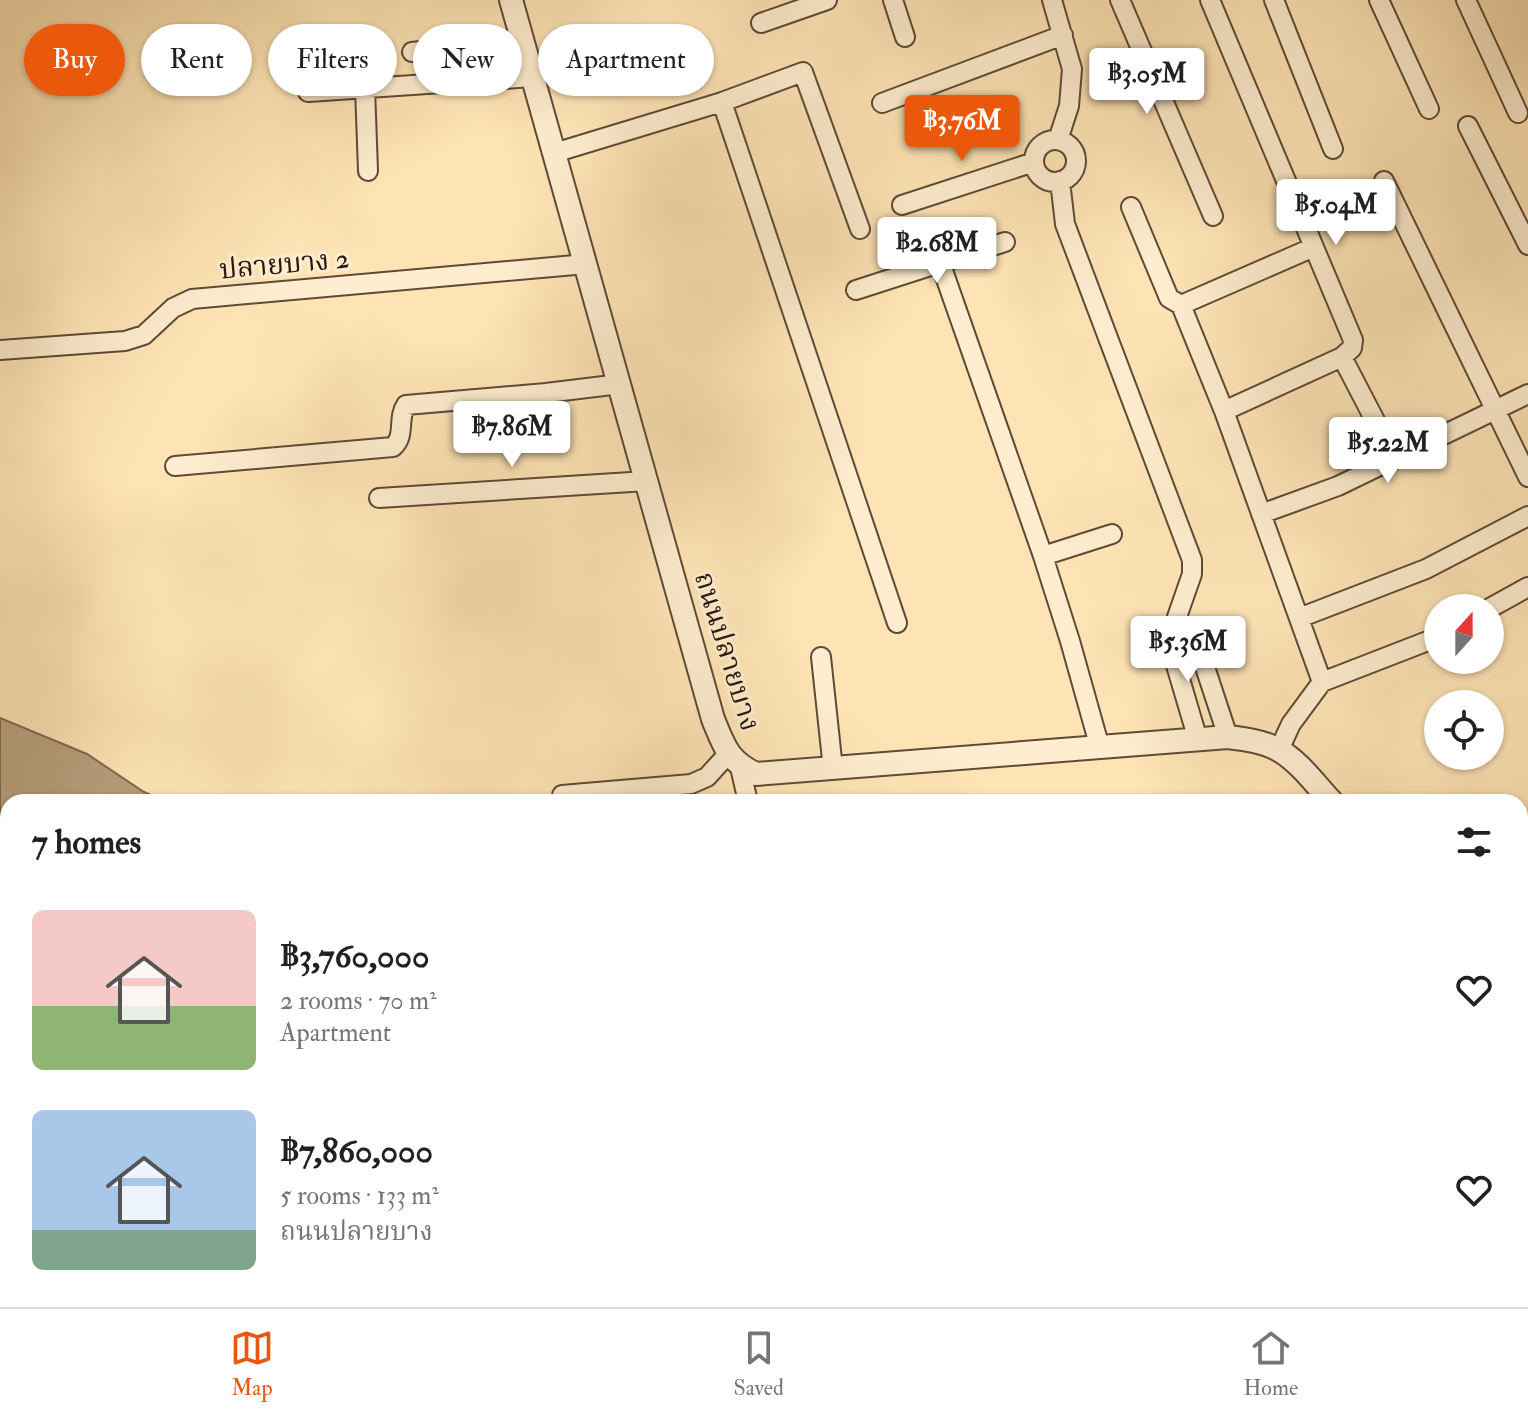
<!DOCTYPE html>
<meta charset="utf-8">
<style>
:root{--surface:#fff;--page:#f2f2f2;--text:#202124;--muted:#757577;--line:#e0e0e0;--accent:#ea580c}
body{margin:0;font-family:"IM FELL Double Pica","Noto Serif Thai",serif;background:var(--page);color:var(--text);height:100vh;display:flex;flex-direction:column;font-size:30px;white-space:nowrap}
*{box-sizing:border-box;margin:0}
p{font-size:26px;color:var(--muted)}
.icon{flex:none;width:44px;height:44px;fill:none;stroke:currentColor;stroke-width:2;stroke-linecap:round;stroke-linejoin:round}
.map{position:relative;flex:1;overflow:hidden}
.side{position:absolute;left:0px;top:794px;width:1528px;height:514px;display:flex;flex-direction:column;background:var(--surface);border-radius:24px 24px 0 0;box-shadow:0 2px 6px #0004}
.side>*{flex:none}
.top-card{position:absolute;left:24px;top:24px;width:800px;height:72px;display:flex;gap:16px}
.needle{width:52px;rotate:21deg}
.buttons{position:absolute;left:1424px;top:594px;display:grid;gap:16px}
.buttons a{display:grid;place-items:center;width:80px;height:80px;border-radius:50%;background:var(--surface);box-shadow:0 2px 6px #0004;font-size:40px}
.price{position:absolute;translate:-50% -68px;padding:0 18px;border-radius:8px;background:#fff;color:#222;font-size:26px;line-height:52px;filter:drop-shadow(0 2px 4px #0008)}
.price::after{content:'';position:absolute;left:50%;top:48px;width:24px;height:18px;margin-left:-12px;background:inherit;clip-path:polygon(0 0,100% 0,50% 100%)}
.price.selected{background:var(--accent);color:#fff}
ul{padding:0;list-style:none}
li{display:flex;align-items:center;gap:24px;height:200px;padding:0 32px}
li span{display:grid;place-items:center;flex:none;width:224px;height:160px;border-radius:12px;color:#555}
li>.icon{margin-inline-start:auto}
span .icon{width:96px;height:96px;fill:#fffc;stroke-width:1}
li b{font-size:34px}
h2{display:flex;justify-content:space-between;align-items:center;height:96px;padding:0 32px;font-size:34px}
.tag{padding:0 28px;border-radius:36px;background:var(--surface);box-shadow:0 2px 6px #0004;font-size:28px;line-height:72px}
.tag.selected{background:var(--accent);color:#fff}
.dock{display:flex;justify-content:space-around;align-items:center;height:112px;border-top:2px solid var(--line);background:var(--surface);font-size:22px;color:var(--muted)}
.dock a{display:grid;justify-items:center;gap:4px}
.dock .selected{color:var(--accent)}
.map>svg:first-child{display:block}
</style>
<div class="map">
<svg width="1528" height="1307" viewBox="0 0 1528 1307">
<rect width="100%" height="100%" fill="#fee4b5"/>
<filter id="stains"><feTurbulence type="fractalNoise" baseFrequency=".0025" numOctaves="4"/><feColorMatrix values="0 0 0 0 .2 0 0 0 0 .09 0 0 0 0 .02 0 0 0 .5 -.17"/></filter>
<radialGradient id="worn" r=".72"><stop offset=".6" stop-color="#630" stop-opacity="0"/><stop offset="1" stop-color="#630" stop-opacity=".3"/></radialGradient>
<path fill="#dac198" stroke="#826c52" stroke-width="2" d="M 0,1194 L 8,1197 L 8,1259 L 0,1255 Z
M 105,1300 L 313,1300 L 330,1307 L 121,1307 Z"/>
<path fill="#b69e7c" stroke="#7e684f" stroke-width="2" d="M 0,718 L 87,754 L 144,792 L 167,802 L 8,802 L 8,820 L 0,816 Z
M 1052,1300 L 1318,1300 L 1332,1307 L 1067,1307 Z"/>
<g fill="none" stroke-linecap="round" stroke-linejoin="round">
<g stroke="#5e4a36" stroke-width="22">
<path id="minor" d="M 893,0 L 905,37
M 1052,0 L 1072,69 L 1069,106 L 1058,140
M 1120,0 L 1213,216
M 1210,0 L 1353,340 L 1352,348 L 1342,357 L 1224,411
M 1274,0 L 1333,149
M 1379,0 L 1429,109
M 1466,0 L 1518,113
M 761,23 L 827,0
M 412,52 L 522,39
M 365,88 L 368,171
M 308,92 L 532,77
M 722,102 L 897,623
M 882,103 L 1063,35
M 1468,126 L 1528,245
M1034 161a21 21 0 1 1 42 0a21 21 0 1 1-42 0Z
M 554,153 L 722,102 L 803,72 L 860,229
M 1060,181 L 1065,224 L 1192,560 L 1192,574 L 1177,617 L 1175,662 L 1198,740
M 1384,181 L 1528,477
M 902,205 L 1034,162
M 1131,207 L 1169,298 L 1181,305 L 1224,411 L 1322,682
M 940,262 L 1043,556 L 1070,641 L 1100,748
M 856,290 L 1005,242
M 1181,305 L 1314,247
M 0,350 L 125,341 L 144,335 L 173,308 L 192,299 L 586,264
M 1342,357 L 1395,459
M 175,466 L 393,447 C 406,436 397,418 406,405 L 546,393 L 620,384
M 379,498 L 647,481
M 1261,514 L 1338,486 L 1528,394
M 1043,556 L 1112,534
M 1490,608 L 1528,587
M 1177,617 L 1200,652 L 1228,737
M 1299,618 L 1426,569 L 1528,516
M 821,657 L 833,769
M 1322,682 L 1438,637
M 1279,750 L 1291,724 L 1322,682
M 740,767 L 748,802
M 562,795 L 691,784 L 707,777 L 728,754
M 1520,1008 L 1528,1003
M 1360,1300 L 1374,1307
M 1508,1307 L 1518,1300"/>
</g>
<g stroke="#5e4a36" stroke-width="26">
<path id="tertiary" d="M 511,0 L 713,719 C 724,746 728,761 756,774 L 1228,737 C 1244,739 1262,741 1277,749 C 1299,761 1315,784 1332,802
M 1520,1129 L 1528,1140"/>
</g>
<g stroke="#29160c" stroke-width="28">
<path id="secondary" d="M 0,1132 L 8,1132
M 581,1300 L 587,1307"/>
</g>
<g stroke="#29160c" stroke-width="36">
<path id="motorway" d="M 0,1163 L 8,1166
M 392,1300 L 408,1307"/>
</g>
<use href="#minor" stroke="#feedcf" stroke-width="18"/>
<use href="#tertiary" stroke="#feedcf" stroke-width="22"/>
<use href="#secondary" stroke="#feedcf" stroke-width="24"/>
<use href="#motorway" stroke="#fee4b5" stroke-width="32"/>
<g stroke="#29160c" stroke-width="8">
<path id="rail" d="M 0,1260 L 8,1264
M 0,1279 L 8,1283
M 48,1300 L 65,1307
M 94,1300 L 110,1307"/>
</g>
<use href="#rail" stroke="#feedcf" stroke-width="5" stroke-dasharray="15" stroke-linecap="butt"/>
</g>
<g text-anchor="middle" stroke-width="6" stroke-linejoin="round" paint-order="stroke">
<g font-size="28" fill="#29160c" stroke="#feedcf">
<text transform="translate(284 263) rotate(-5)" y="10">ปลายบาง 2</text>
<text transform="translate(728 651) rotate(73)" y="10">ถนนปลายบาง</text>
</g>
</g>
<rect width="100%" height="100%" filter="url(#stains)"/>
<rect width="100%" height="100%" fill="url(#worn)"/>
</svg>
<div class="buttons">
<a><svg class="needle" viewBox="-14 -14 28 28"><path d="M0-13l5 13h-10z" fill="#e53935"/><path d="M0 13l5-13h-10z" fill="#757577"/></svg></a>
<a><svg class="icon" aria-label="locate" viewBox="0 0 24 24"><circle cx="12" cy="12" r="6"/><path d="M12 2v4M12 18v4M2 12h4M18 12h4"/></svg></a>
</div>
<b class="price" style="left:1147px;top:116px">฿3.05M</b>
<b class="price selected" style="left:962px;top:163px">฿3.76M</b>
<b class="price" style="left:1336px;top:247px">฿5.04M</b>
<b class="price" style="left:937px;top:285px">฿2.68M</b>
<b class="price" style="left:512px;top:469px">฿7.86M</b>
<b class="price" style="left:1388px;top:485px">฿5.22M</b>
<b class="price" style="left:1188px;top:684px">฿5.36M</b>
<div class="top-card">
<a class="tag selected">Buy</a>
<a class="tag">Rent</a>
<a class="tag">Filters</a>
<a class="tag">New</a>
<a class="tag">Apartment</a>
</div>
<section class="side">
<h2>7 homes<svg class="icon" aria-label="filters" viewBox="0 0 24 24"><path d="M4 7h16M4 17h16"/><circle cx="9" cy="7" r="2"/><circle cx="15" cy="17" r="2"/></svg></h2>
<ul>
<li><span style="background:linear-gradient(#f6c9c9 60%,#8fb573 0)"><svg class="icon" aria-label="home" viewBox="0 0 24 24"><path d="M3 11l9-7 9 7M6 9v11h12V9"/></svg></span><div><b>฿3,760,000</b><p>2 rooms · 70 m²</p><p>Apartment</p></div><svg class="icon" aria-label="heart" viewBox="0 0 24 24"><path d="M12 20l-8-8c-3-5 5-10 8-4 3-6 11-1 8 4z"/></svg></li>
<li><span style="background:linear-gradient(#a9c7e8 75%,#7fa58c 0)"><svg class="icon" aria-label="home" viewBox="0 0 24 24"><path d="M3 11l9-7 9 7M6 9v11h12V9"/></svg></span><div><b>฿7,860,000</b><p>5 rooms · 133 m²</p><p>ถนนปลายบาง</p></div><svg class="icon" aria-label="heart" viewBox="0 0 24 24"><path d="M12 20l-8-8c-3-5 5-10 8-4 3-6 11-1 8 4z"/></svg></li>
</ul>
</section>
</div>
<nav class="dock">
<a class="selected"><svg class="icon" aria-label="map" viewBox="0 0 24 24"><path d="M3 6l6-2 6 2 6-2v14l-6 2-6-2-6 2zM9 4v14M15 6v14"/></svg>Map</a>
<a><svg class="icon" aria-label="saved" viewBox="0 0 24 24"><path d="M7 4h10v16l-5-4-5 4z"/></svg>Saved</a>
<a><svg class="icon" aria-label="home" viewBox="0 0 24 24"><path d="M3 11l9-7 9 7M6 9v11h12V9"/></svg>Home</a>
</nav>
